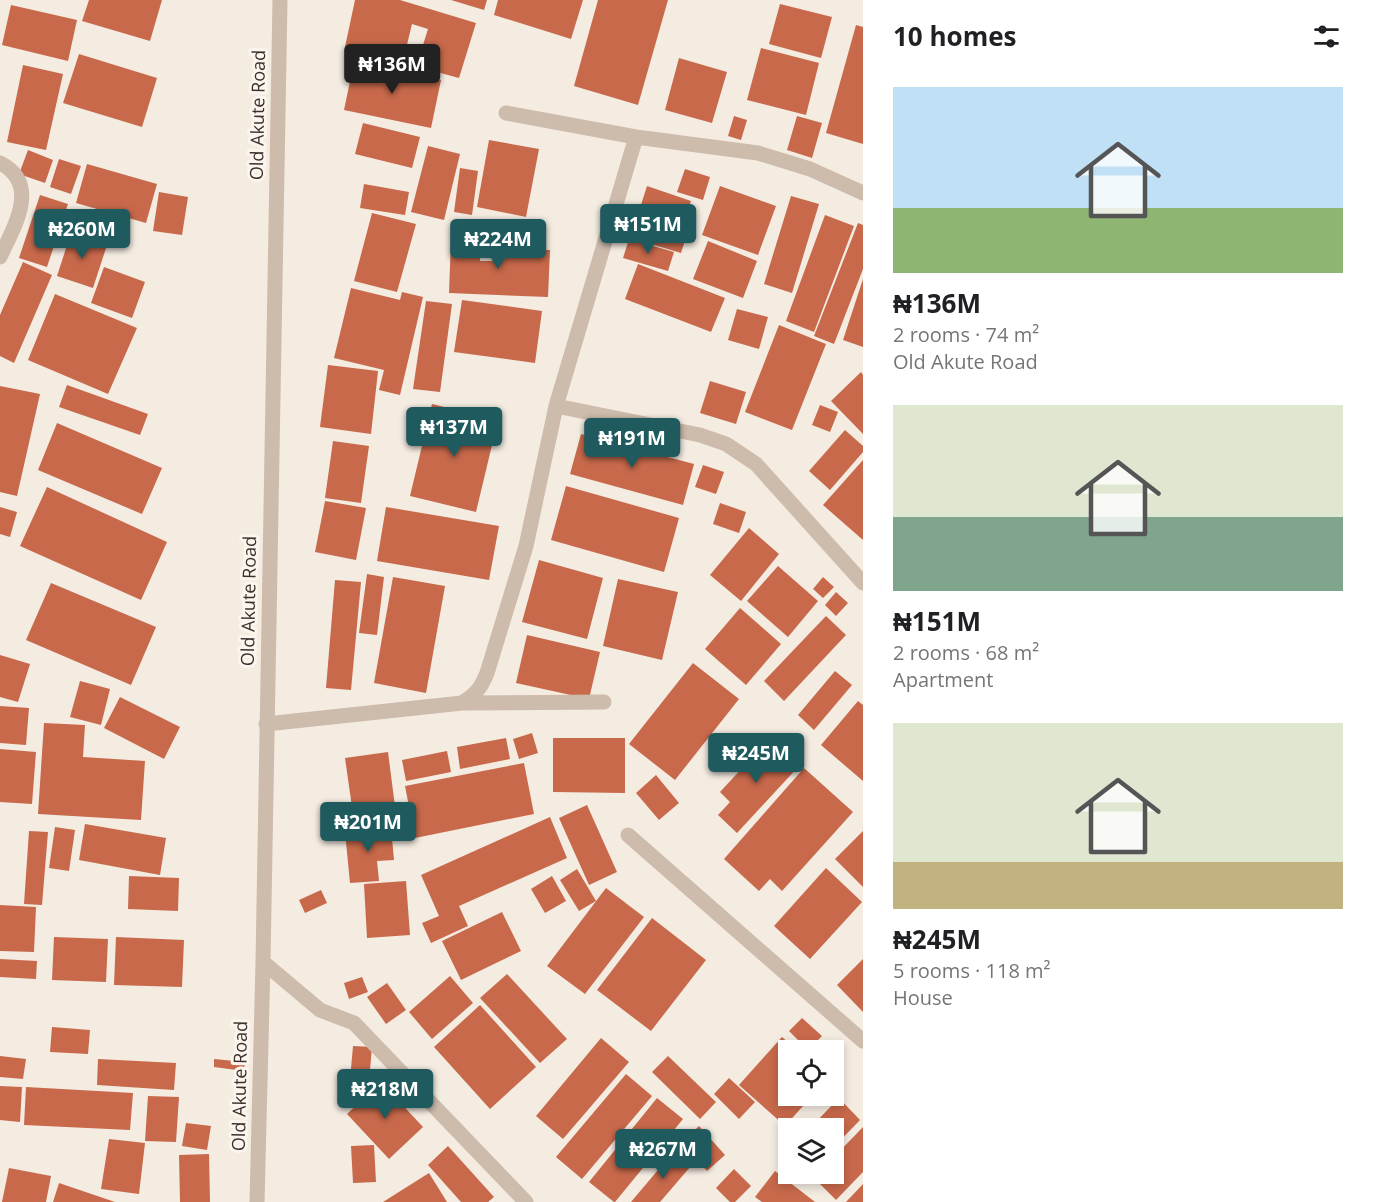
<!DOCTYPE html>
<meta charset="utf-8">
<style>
:root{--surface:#fff;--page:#f2f2f2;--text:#202124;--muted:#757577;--accent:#1f5a5e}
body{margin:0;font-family:"Open Sans",sans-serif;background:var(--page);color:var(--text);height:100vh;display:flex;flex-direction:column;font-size:22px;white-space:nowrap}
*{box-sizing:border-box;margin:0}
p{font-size:20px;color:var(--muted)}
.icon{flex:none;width:33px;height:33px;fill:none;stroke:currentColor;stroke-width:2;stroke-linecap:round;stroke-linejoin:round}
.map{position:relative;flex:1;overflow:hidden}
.drawer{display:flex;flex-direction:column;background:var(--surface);width:510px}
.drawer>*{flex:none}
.buttons{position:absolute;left:778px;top:1040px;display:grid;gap:12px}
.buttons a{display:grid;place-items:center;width:66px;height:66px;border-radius:0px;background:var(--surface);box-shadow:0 3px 9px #0003;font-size:30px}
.price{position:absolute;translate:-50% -51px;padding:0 14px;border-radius:6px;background:var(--accent);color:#fff;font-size:20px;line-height:39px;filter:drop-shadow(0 2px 3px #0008)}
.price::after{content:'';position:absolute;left:50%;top:36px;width:18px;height:14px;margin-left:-9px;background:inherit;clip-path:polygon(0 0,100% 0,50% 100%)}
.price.on{background:#222;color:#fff}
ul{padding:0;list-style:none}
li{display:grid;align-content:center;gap:12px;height:318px;padding:0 30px}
li span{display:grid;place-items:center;height:186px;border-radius:0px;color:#555}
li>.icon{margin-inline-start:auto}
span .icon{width:108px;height:108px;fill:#fffc;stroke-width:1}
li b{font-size:26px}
h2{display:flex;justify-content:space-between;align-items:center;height:72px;padding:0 30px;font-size:26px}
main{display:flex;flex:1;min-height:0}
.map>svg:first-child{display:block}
</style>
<main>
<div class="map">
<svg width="863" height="1202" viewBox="0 0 863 1202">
<rect width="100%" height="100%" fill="#f4ebe1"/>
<path fill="#c8694b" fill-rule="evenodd" d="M 89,0 L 162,0 L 150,41 L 82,21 Z
M 355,0 L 400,0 L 476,23 L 459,78 L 345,47 ZM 412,24 L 428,29 L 418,61 L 404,57 Z
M 451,0 L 487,0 L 484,10 Z
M 498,0 L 583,0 L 571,39 L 494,15 Z
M 598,0 L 668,0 L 638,105 L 574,86 Z
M 780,4 L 832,17 L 821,58 L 769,44 Z
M 11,5 L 77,20 L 68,61 L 2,45 Z
M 856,25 L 863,27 L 863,144 L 826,133 Z
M 761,48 L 819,63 L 806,115 L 747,100 Z
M 79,54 L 157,78 L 142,127 L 63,103 Z
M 679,58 L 727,72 L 712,123 L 665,110 Z
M 354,62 L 441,80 L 431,128 L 344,110 Z
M 23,65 L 63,74 L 46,150 L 7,142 Z
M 734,116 L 747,120 L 741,140 L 728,136 Z
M 797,116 L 822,123 L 812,158 L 787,150 Z
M 363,123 L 420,137 L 412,168 L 355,154 Z
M 489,140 L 539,149 L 526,217 L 477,207 Z
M 428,146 L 460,154 L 444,220 L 411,212 Z
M 28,150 L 53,160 L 45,183 L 19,174 Z
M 59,159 L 81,166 L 71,194 L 50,187 Z
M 87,164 L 157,184 L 146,223 L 76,203 Z
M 460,168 L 478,171 L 472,215 L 454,212 Z
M 685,169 L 710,177 L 703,200 L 677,192 Z
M 364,184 L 409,192 L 405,215 L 360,208 Z
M 647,186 L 691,201 L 684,223 L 690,225 L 681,253 L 624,236 L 633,207 L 679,222 L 640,208 Z
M 720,186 L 776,206 L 758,255 L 702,235 Z
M 159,192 L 188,197 L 182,235 L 153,231 Z
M 40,195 L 68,204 L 47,267 L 19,258 Z
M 791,196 L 819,204 L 792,293 L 764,284 Z
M 372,213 L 416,224 L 397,292 L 354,281 Z
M 825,215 L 854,226 L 814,332 L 786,321 Z
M 858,223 L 863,225 L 863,269 L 834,344 L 814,336 Z
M 71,233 L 107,245 L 93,288 L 57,276 Z
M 451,239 L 492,240 L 492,248 L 550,250 L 548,297 L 449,293 ZM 480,252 L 500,253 L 500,261 L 480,261 Z
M 629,239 L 674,252 L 668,271 L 623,258 Z
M 708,241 L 757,261 L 743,298 L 693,279 Z
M 23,262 L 52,275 L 14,363 L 0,356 L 0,315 Z
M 638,264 L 725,298 L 711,332 L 625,299 Z
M 104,267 L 145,282 L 132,318 L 91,303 Z
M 863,279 L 863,347 L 843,340 Z
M 351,288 L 400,300 L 402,292 L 423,297 L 400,395 L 379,390 L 384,370 L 334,358 Z
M 55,294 L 137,328 L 108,394 L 28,360 Z
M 462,300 L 542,311 L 535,363 L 454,352 Z
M 426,301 L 452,304 L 440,392 L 413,389 Z
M 737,309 L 768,317 L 759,349 L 728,340 Z
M 779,325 L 826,344 L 792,430 L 745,412 Z
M 328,365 L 378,371 L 371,434 L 320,427 Z
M 861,372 L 863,375 L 863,434 L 831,401 Z
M 710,381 L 746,392 L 736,424 L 700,413 Z
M 67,385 L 148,414 L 140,435 L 59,407 Z
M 0,386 L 40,394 L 17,496 L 0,492 Z
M 432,404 L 498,420 L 476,512 L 410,496 Z
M 820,405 L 838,412 L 830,432 L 812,425 Z
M 57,423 L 162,468 L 142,514 L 38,470 Z
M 845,430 L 863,446 L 863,452 L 830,490 L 809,471 Z
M 581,434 L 694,464 L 683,505 L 570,474 Z
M 333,441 L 369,446 L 361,503 L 325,498 Z
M 863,460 L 863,540 L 823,505 Z
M 703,465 L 724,472 L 716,494 L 695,487 Z
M 566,486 L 679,518 L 664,572 L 551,540 Z
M 47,487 L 167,542 L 141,600 L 20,546 Z
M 325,501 L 366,508 L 356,560 L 315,552 Z
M 720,503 L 746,512 L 739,533 L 713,524 Z
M 0,507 L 17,512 L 10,537 L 0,534 Z
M 386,507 L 499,526 L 489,580 L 377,561 Z
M 749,528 L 779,554 L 741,601 L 710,575 Z
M 539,560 L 603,578 L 587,639 L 522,622 Z
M 778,566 L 818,601 L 788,637 L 747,601 Z
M 367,574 L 384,577 L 377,635 L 359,633 Z
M 393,577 L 445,586 L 426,693 L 374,683 Z
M 823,577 L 834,587 L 823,598 L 813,589 Z
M 618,579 L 678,592 L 662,660 L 603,646 Z
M 335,580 L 361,582 L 351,690 L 326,688 Z
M 51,583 L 156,627 L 131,685 L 26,640 Z
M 836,592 L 848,603 L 836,616 L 825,605 Z
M 740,608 L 781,644 L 746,685 L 705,649 Z
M 826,616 L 846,635 L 784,701 L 764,681 Z
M 527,635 L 600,652 L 589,699 L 516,683 Z
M 0,655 L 30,664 L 18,702 L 0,697 Z
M 693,663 L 739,699 L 675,780 L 629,744 Z
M 835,671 L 852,685 L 814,730 L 798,715 Z
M 80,681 L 110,689 L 101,725 L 70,717 Z
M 120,697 L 180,727 L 164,759 L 104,728 Z
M 858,701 L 863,705 L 863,781 L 821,745 Z
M 0,706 L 29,708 L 26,745 L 0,743 Z
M 44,723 L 85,725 L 83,757 L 145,761 L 141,820 L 38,814 Z
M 532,733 L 538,753 L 519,759 L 513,739 Z
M 506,738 L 510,759 L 460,769 L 457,747 Z
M 553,738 L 625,738 L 625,793 L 553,792 Z
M 770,738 L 799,766 L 737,833 L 718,815 L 730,802 L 720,792 Z
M 0,749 L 36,752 L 32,804 L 0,802 Z
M 447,751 L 451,772 L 406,781 L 402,760 Z
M 388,752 L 397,822 L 355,828 L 345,758 Z
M 524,763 L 534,814 L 415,838 L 405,786 Z
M 804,768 L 853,812 L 782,891 L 770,879 L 759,891 L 724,859 Z
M 656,775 L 679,803 L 659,820 L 636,793 Z
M 587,805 L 617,872 L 589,885 L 559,818 Z
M 550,817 L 567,858 L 459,906 L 468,926 L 431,943 L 422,923 L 439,916 L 421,875 Z
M 85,824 L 166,838 L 160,875 L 79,860 Z
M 55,827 L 75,830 L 69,871 L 49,868 Z
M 391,827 L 394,860 L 377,861 L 379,881 L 350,883 L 345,832 Z
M 29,831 L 48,832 L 42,905 L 24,904 Z
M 863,831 L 863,887 L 835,859 Z
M 826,868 L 862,902 L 810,959 L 774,926 Z
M 577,869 L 596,901 L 579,911 L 560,880 Z
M 129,876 L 179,878 L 178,911 L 128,909 Z
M 552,876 L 566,901 L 545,913 L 531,889 Z
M 406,881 L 410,935 L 367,938 L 364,884 Z
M 606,888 L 644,917 L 585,994 L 547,966 Z
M 321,890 L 327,903 L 305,913 L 299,900 Z
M 0,905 L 36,907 L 34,952 L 0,951 Z
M 502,912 L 521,951 L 461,980 L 442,941 Z
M 652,918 L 706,960 L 651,1031 L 597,990 Z
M 54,937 L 108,939 L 106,982 L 52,980 Z
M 116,937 L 184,940 L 182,987 L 114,985 Z
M 0,959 L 37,961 L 36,979 L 0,977 Z
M 863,959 L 863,1012 L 837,985 Z
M 507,974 L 567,1039 L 540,1063 L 480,998 Z
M 450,976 L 473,1003 L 432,1039 L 409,1012 Z
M 362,977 L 368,992 L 349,999 L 344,983 Z
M 387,983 L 406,1010 L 386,1024 L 367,997 Z
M 480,1005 L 536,1067 L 490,1109 L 434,1047 Z
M 802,1018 L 822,1036 L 808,1050 L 789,1031 Z
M 52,1027 L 90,1030 L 88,1054 L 50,1052 Z
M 782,1037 L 797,1050 L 789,1050 L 789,1095 L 813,1095 L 785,1126 L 739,1085 Z
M 601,1038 L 629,1062 L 563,1139 L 536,1116 Z
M 353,1046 L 372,1047 L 368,1093 L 349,1091 Z
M 0,1056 L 26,1059 L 23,1079 L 0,1077 Z
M 668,1056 L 716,1102 L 700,1119 L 652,1072 Z
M 98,1059 L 176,1063 L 174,1090 L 97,1085 Z
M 214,1059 L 245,1062 L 244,1071 L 214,1067 Z
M 626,1074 L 652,1096 L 582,1179 L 556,1157 Z
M 729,1078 L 755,1102 L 739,1119 L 714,1094 Z
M 381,1082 L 423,1127 L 389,1159 L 347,1114 Z
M 0,1086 L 22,1087 L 20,1122 L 0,1120 Z
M 26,1087 L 133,1093 L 130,1130 L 24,1125 Z
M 148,1096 L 179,1097 L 176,1142 L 145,1141 Z
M 657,1098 L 683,1119 L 615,1202 L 614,1202 L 589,1182 Z
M 839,1098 L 860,1120 L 834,1147 L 834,1128 L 810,1128 Z
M 186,1123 L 211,1126 L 207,1150 L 182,1146 Z
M 699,1126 L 725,1155 L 707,1171 L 681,1143 Z
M 863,1127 L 863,1172 L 836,1200 L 814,1178 L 819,1173 L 834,1173 L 834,1157 Z
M 109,1139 L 145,1143 L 139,1194 L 101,1189 Z
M 374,1145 L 376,1182 L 353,1183 L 351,1146 Z
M 448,1146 L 494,1197 L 488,1202 L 461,1202 L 428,1165 Z
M 674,1151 L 691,1166 L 660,1202 L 631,1202 Z
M 209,1154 L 210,1202 L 180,1202 L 179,1155 Z
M 9,1168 L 51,1176 L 46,1202 L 2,1202 Z
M 734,1169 L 751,1186 L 735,1202 L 730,1202 L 716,1188 Z
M 775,1171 L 815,1202 L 762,1202 L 755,1197 Z
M 429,1173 L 447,1202 L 383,1202 Z
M 59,1183 L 115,1202 L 53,1202 Z
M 863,1184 L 863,1202 L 846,1202 Z"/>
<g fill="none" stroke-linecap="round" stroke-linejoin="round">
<path stroke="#cdbbac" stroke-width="15" d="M 506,113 L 636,137 L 758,153 L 810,169 L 863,193
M 0,163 C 41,184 14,227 0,257
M 556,406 L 700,435 L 726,444 L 756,464 L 863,583
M 462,703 C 476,694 481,688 487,673 L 526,546 L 556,406 L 636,137
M 266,724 L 462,703 L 604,702
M 628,835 L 863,1041
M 263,962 L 320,1010 L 354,1023 L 526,1202
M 257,1202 L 263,962 L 280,0"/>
</g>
<g text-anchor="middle" stroke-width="6" stroke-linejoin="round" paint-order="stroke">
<g font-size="18" fill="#3b302b" stroke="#fbf5ee">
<text transform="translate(258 115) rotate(-89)" y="6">Old Akute Road</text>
<text transform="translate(249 601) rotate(-89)" y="6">Old Akute Road</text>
<text transform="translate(240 1086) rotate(-89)" y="6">Old Akute Road</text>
</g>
</g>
</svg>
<div class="buttons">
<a><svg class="icon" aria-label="locate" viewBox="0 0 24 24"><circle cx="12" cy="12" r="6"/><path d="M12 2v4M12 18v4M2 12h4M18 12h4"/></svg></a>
<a><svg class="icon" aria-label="layers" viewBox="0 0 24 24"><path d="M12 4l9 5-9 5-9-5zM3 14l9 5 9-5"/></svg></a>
</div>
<b class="price on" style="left:392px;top:95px">₦136M</b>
<b class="price" style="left:648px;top:255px">₦151M</b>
<b class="price" style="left:82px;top:260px">₦260M</b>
<b class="price" style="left:498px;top:270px">₦224M</b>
<b class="price" style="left:454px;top:458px">₦137M</b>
<b class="price" style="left:632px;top:469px">₦191M</b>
<b class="price" style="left:756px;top:784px">₦245M</b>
<b class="price" style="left:368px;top:853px">₦201M</b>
<b class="price" style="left:385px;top:1120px">₦218M</b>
<b class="price" style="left:663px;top:1180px">₦267M</b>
</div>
<section class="drawer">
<h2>10 homes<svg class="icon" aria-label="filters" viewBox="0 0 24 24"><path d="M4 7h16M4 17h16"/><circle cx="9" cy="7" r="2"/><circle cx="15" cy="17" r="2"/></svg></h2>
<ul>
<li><span style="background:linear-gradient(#bfe0f5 65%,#8fb573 0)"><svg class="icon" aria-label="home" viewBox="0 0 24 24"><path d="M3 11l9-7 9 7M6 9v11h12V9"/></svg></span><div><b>₦136M</b><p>2 rooms · 74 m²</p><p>Old Akute Road</p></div></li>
<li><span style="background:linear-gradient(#dfe7d0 60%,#7fa58c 0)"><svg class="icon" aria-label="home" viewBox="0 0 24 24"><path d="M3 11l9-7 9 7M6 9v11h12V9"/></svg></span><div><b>₦151M</b><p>2 rooms · 68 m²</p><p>Apartment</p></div></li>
<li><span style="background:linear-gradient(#dfe7d0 75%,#c2b280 0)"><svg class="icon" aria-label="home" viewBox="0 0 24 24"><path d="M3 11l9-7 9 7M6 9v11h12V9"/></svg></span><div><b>₦245M</b><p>5 rooms · 118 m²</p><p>House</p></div></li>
</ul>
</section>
</main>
